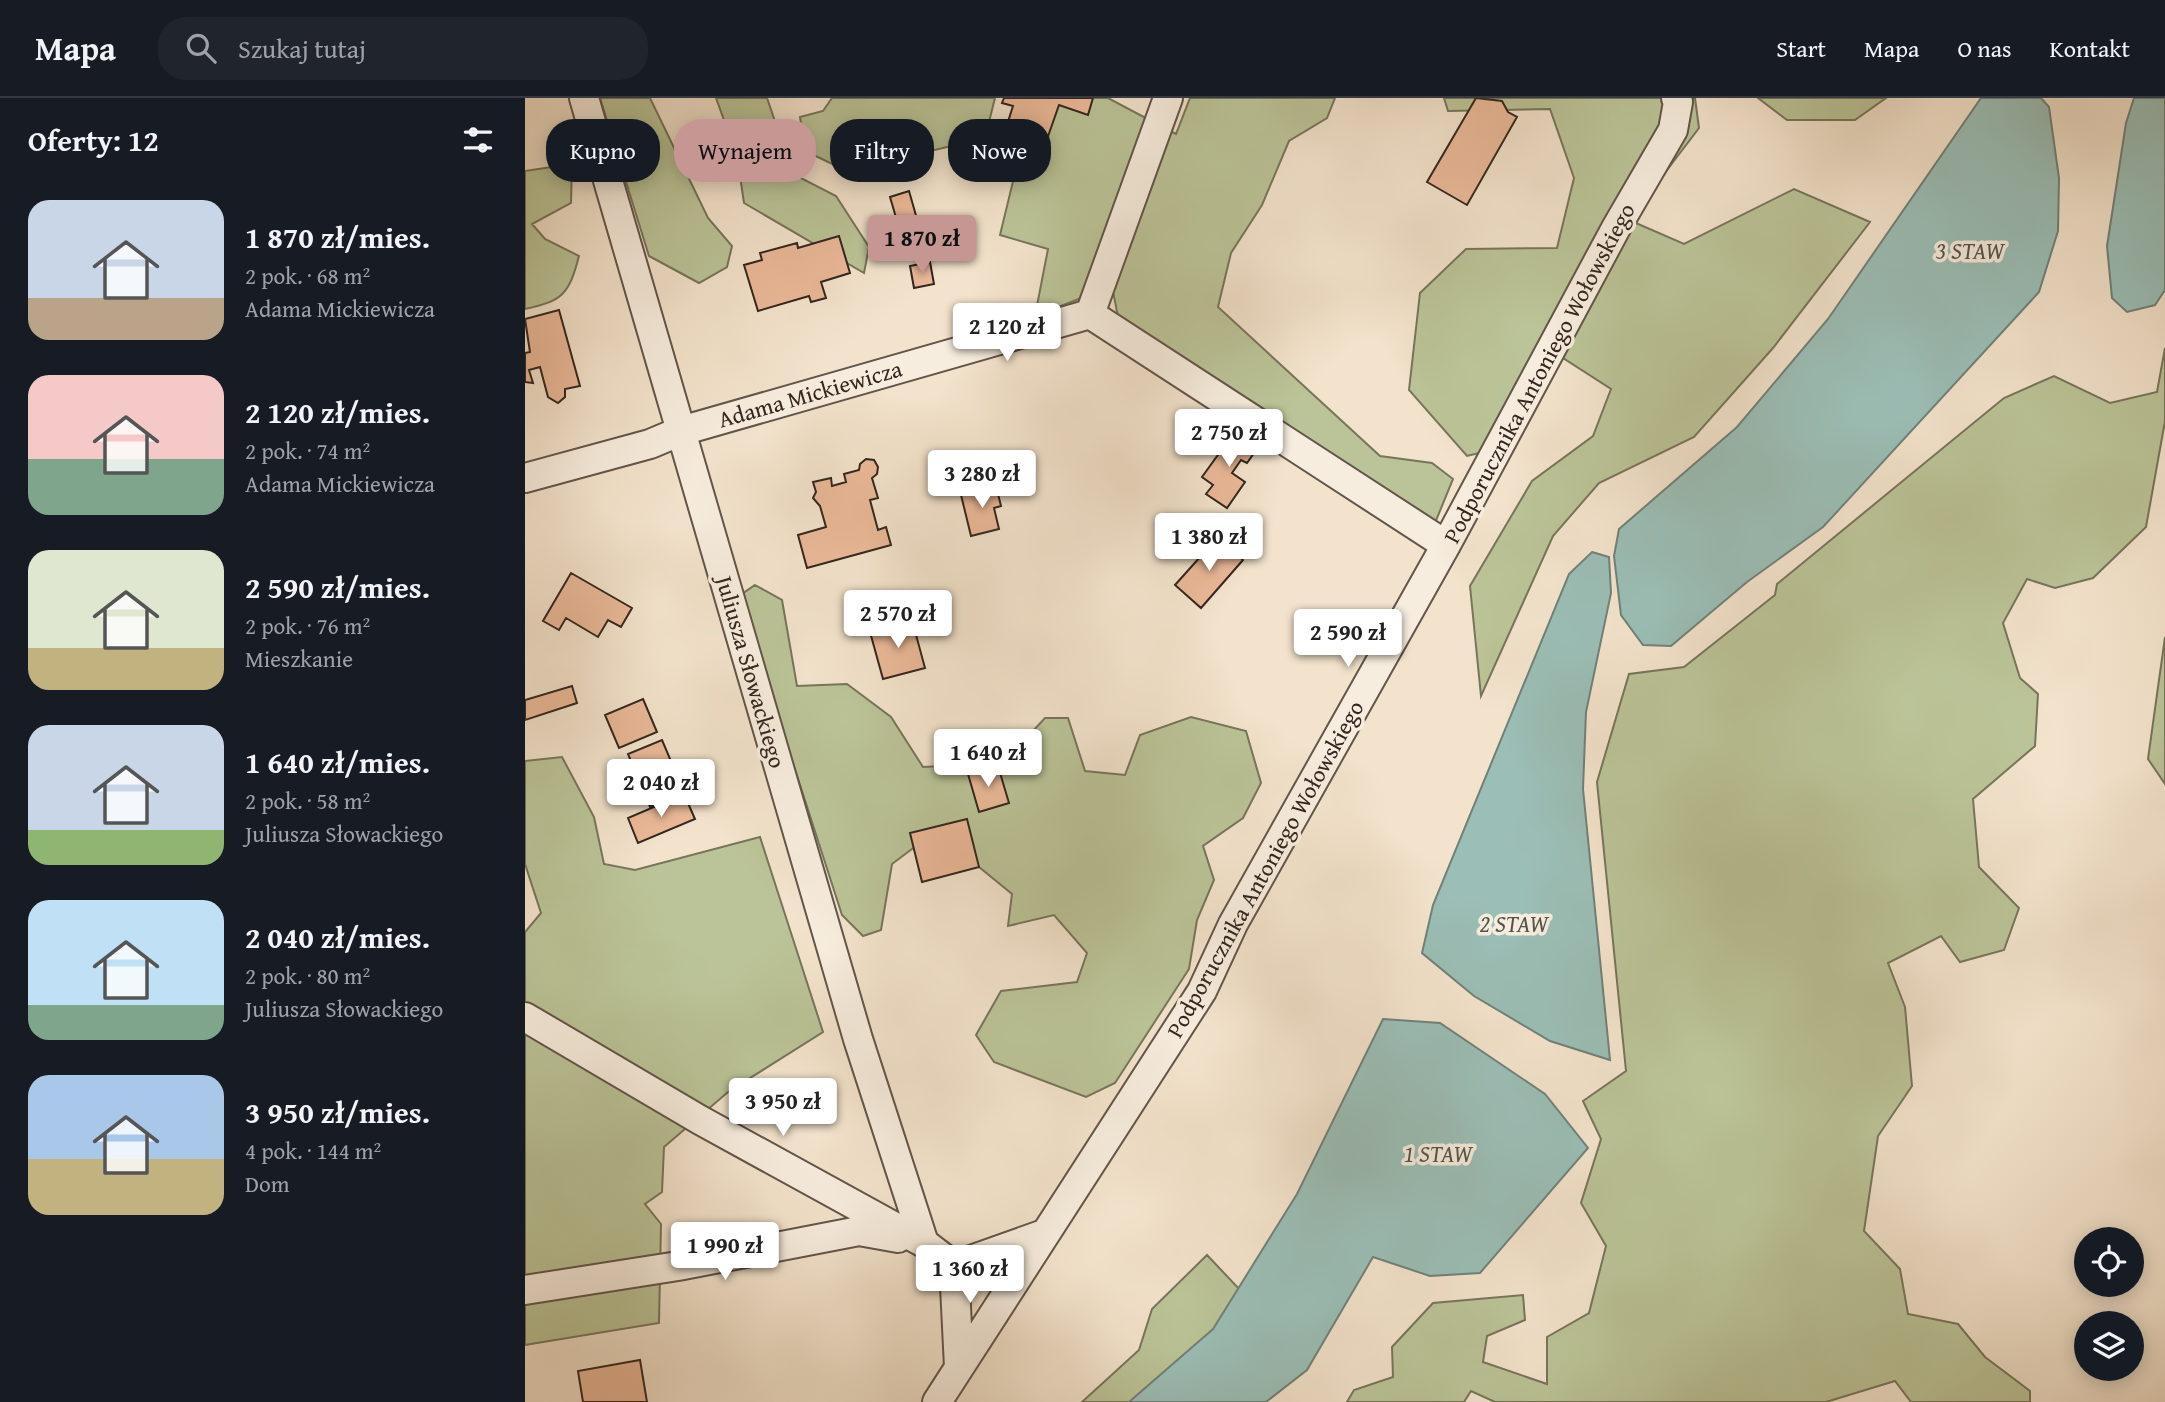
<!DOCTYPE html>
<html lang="pl">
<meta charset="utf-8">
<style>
:root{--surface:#171b24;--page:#20242c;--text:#f1f3f6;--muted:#9ea1a6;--line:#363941;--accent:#c59692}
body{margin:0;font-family:"Gentium Book Plus",serif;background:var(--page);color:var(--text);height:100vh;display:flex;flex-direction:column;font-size:26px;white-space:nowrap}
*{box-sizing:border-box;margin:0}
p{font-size:23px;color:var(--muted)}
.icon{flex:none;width:38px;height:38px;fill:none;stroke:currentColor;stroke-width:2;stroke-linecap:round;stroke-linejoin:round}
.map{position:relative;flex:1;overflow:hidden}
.details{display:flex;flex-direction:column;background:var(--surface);width:525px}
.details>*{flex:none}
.guide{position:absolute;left:21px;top:21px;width:665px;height:63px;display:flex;gap:14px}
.fabs{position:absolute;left:1549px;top:1129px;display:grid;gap:14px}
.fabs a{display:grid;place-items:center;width:70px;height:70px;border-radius:50%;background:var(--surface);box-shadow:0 4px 18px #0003;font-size:35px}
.price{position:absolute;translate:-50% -60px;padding:0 16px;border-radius:7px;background:#fff;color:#222;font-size:23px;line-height:46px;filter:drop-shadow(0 2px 4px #0008)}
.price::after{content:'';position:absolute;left:50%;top:42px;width:21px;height:16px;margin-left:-10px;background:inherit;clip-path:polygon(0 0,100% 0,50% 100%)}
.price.on{background:var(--accent);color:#111}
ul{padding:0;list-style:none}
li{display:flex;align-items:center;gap:21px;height:175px;padding:0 28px}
li span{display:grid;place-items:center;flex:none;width:196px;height:140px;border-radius:21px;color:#555}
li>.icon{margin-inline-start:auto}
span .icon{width:84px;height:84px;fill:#fffc;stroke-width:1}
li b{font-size:30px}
h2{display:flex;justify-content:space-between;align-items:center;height:84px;padding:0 28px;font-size:30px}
.pill{padding:0 24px;border-radius:28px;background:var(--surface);box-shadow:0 4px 18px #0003;font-size:24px;line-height:63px}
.pill.on{background:var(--accent);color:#111}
header{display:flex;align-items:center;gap:42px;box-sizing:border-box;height:98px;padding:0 35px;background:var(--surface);border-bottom:2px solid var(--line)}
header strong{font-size:33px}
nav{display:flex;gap:38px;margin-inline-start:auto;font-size:24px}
.search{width:490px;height:63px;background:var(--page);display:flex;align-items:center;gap:18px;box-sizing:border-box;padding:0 24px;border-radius:28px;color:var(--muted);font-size:26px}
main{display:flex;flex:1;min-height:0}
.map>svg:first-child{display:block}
</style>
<header>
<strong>Mapa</strong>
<div class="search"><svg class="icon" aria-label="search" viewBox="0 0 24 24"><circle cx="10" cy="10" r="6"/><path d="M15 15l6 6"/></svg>Szukaj tutaj</div>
<nav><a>Start</a><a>Mapa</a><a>O nas</a><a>Kontakt</a></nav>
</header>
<main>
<section class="details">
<h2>Oferty: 12<svg class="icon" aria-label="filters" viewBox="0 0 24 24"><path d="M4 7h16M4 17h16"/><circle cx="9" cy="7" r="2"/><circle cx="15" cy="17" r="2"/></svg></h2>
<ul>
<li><span style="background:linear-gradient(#c9d6e8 70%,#b9a48a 0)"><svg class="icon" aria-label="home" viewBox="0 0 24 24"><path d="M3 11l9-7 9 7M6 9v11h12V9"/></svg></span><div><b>1 870 zł/mies.</b><p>2 pok. · 68 m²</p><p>Adama Mickiewicza</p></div></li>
<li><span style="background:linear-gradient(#f6c9c9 60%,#7fa58c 0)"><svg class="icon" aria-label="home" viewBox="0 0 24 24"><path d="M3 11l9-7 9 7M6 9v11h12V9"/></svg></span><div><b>2 120 zł/mies.</b><p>2 pok. · 74 m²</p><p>Adama Mickiewicza</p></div></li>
<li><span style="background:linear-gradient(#dfe7d0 70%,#c2b280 0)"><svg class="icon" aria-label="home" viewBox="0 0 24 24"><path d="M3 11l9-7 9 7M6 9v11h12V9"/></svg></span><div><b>2 590 zł/mies.</b><p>2 pok. · 76 m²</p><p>Mieszkanie</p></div></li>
<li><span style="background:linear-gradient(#c9d6e8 75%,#8fb573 0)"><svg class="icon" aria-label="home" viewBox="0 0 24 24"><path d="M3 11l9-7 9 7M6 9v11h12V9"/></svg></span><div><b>1 640 zł/mies.</b><p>2 pok. · 58 m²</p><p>Juliusza Słowackiego</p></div></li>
<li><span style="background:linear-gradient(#bfe0f5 75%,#7fa58c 0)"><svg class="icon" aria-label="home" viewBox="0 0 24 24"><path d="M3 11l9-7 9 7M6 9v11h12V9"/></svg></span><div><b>2 040 zł/mies.</b><p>2 pok. · 80 m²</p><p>Juliusza Słowackiego</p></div></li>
<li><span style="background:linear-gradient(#a9c7e8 60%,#c2b280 0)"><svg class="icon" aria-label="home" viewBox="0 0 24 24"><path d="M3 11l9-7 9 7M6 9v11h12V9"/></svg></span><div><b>3 950 zł/mies.</b><p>4 pok. · 144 m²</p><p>Dom</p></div></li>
</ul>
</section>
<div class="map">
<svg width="1640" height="1304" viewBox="0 0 1640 1304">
<rect width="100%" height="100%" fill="#f3e3cc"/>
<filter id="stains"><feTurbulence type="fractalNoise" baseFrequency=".00286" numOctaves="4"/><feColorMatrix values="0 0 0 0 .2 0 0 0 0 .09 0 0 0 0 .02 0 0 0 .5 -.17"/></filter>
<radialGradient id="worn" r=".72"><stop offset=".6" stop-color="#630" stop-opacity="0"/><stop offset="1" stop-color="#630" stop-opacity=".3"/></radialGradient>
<path fill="#bbc498" stroke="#77755c" stroke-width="2" d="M 75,0 L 125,0 L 183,120 L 207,148 L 202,169 L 174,185 L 124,158 Z
M 191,0 L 242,0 L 268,76 L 311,98 L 344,149 L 339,175 L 219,105 L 212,58 Z
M 307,0 L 470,0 L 460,40 L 322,73 L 280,53 L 275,19 L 298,13 Z
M 521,0 L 583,0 L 651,36 L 665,0 L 810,0 L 802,20 L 764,43 L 737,107 L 706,155 L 693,209 L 855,358 L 907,365 L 928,381 L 910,425 L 593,219 L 587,188 L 510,218 L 523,151 L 475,137 L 490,75 L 524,6 Z
M 919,0 L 1170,0 L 1174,30 L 1104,122 L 1159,146 L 1269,91 L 1345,124 L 1248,250 L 1169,339 L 1074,385 L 1028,438 L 956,598 L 945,488 L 1007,383 L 1068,338 L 1086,291 L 1030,255 L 967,352 L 942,358 L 884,292 L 895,195 L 941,151 L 1032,150 L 1049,80 L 1025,11 L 923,13 Z
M 1233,0 L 1361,0 L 1330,22 L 1262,22 Z
M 47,66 L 46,105 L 7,126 L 20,141 L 54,158 C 44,196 38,203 0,211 L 0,73 Z
M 1640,250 L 1640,323 L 1621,429 L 1568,480 L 1530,490 L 1502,481 L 1478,525 L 1495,580 L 1513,596 L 1510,648 L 1448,701 L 1454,769 L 1494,810 L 1479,852 L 1435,864 L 1416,838 L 1363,865 L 1380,909 L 1387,988 L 1353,1038 L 1339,1133 L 1375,1171 L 1383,1216 L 1433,1226 L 1460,1259 L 1505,1293 L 1505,1304 L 1386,1304 L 1370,1283 L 1301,1304 L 970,1304 L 946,1293 L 939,1304 L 822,1304 L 829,1292 L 868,1279 L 867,1249 L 908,1205 L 998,1197 L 1000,1222 L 962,1238 L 958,1264 L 1022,1286 L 1022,1239 L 1064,1215 L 1081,1148 L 1056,1105 L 1076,1041 L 1058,1003 L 1101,973 L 1072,684 L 1104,576 L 1159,569 L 1250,497 L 1252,486 L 1479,300 L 1529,278 L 1585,305 L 1632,294 Z
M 230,487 L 257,502 L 272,588 L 322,586 L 366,619 L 398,669 L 478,665 L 520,620 L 543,620 L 560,673 L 600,677 L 615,637 L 666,619 L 721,633 L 736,685 L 718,720 L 678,748 L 689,782 L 672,822 L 664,871 L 590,985 L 561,999 L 469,964 L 451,937 L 476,893 L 552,884 L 562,855 L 529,817 L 483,828 L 487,796 L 443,760 L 415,730 L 367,766 L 356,832 L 338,838 L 317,817 L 214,498 Z
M 1640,539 L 1640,686 L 1623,661 Z
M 37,659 L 69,719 L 79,766 L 110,772 L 235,739 L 298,934 L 203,994 L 139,1049 L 137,1094 L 120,1106 L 136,1126 L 134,1225 L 0,1247 L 0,834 L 16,815 L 0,766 L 0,663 Z
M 682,1157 L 733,1211 L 635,1304 L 557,1304 L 614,1252 L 627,1211 Z"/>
<path fill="#9bbeb6" stroke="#71817a" stroke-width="2" d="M 1456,0 L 1516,0 L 1524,9 L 1534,80 L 1533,133 L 1514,194 L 1298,429 L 1222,484 L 1146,548 L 1118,547 L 1096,517 L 1089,458 L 1094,431 L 1212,329 L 1303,221 Z
M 1609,0 L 1640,0 L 1640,192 L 1630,207 L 1602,214 L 1587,200 L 1582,148 L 1601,25 Z
M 1067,454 L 1084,459 L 1086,495 L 1061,614 L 1058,691 L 1085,962 L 1025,943 L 949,898 L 897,855 L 908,807 L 1044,476 Z
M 858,921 L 915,925 L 1020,996 L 1063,1050 L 955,1175 L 905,1178 L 848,1159 L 782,1272 L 741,1304 L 604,1304 L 688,1231 L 772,1096 Z"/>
<path fill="#ebb999" stroke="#33261f" stroke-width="2" d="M 479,0 L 568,0 L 563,17 L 534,7 L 521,44 L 481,30 L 488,8 L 477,5 Z
M 951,0 L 977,3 L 983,14 L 992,19 L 942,107 L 902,84 Z
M 384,93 L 398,142 L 379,147 L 365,99 Z
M 314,138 L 325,175 L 296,184 L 301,200 L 286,204 L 284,198 L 233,213 L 219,167 L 237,162 L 235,155 L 272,145 L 273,150 Z
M 405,164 L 409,186 L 389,190 L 385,168 Z
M 34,212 L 55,288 L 40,291 L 40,299 L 33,305 L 23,299 L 15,269 L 4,272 L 8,285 L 0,284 L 0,255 L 5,254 L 0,221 Z
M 711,332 L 734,348 L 722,365 L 716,362 L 707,375 L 720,384 L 702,410 L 681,396 L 688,387 L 677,379 Z
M 341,361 L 349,362 L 353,369 L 352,376 L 347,380 L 353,400 L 345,402 L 353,432 L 361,429 L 366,447 L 282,470 L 273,437 L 301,429 L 295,408 L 288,400 L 291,394 L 288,384 L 306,380 L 307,388 L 321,384 L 319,376 L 334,372 L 335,366 Z
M 471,388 L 476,408 L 469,410 L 474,431 L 446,438 L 436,397 Z
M 693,439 L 718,462 L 676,510 L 650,487 Z
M 46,475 L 107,510 L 96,529 L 83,522 L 73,539 L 41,520 L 34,532 L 18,523 Z
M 387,522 L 400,570 L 358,581 L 345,534 Z
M 47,588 L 52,605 L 0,622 L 0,602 Z
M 118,601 L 132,634 L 94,650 L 80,617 Z
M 137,642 L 159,694 L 125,709 L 103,656 Z
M 473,668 L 484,705 L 454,714 L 443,676 Z
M 159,696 L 170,721 L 113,745 L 103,720 Z
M 442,721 L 454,769 L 397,784 L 385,735 Z
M 115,1262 L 122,1304 L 58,1304 L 53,1273 Z"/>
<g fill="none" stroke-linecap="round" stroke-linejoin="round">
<g stroke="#63554a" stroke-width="32">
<path id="street" d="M 59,0 L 333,941 L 399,1145
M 565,216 L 643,0
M 0,380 L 125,346 L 156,333 L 565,216 L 921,447
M 0,919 L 175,1022 L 399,1145 L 429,1168 L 519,1136
M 429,1168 L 434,1269
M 0,1192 L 153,1168 L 334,1133 L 373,1140
M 412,1304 L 677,893 L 708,826 L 921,447 L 1091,130 L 1148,32 L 1153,4 L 1151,0"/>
</g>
<use href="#street" stroke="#f7edde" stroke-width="28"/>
</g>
<g text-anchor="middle" stroke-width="7" stroke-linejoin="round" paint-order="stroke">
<g font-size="23" fill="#33261f" stroke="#f7edde">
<text transform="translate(1014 275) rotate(-62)" y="8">Podporucznika Antoniego Wołowskiego</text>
<text transform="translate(285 296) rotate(-16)" y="8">Adama Mickiewicza</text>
<text transform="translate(226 574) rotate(74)" y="8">Juliusza Słowackiego</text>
<text transform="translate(740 771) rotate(-61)" y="8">Podporucznika Antoniego Wołowskiego</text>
</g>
<g font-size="24" font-style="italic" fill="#52544c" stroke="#f7edde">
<text x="1445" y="161">3 STAW</text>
<text x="989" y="834">2 STAW</text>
<text x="913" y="1064">1 STAW</text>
</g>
</g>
<rect width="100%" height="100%" filter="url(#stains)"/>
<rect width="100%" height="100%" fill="url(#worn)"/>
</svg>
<div class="fabs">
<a><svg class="icon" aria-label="locate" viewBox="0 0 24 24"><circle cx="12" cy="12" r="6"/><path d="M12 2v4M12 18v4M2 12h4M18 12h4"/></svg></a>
<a><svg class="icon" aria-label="layers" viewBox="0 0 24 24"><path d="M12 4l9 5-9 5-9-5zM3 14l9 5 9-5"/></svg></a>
</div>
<b class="price on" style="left:397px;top:177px">1 870 zł</b>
<b class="price" style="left:482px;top:265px">2 120 zł</b>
<b class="price" style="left:704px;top:371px">2 750 zł</b>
<b class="price" style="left:457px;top:412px">3 280 zł</b>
<b class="price" style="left:684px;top:475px">1 380 zł</b>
<b class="price" style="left:373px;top:552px">2 570 zł</b>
<b class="price" style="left:823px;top:571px">2 590 zł</b>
<b class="price" style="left:463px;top:691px">1 640 zł</b>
<b class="price" style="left:136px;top:721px">2 040 zł</b>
<b class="price" style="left:258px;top:1040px">3 950 zł</b>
<b class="price" style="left:200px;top:1184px">1 990 zł</b>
<b class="price" style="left:445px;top:1207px">1 360 zł</b>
<div class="guide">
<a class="pill">Kupno</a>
<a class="pill on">Wynajem</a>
<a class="pill">Filtry</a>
<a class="pill">Nowe</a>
</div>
</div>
</main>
